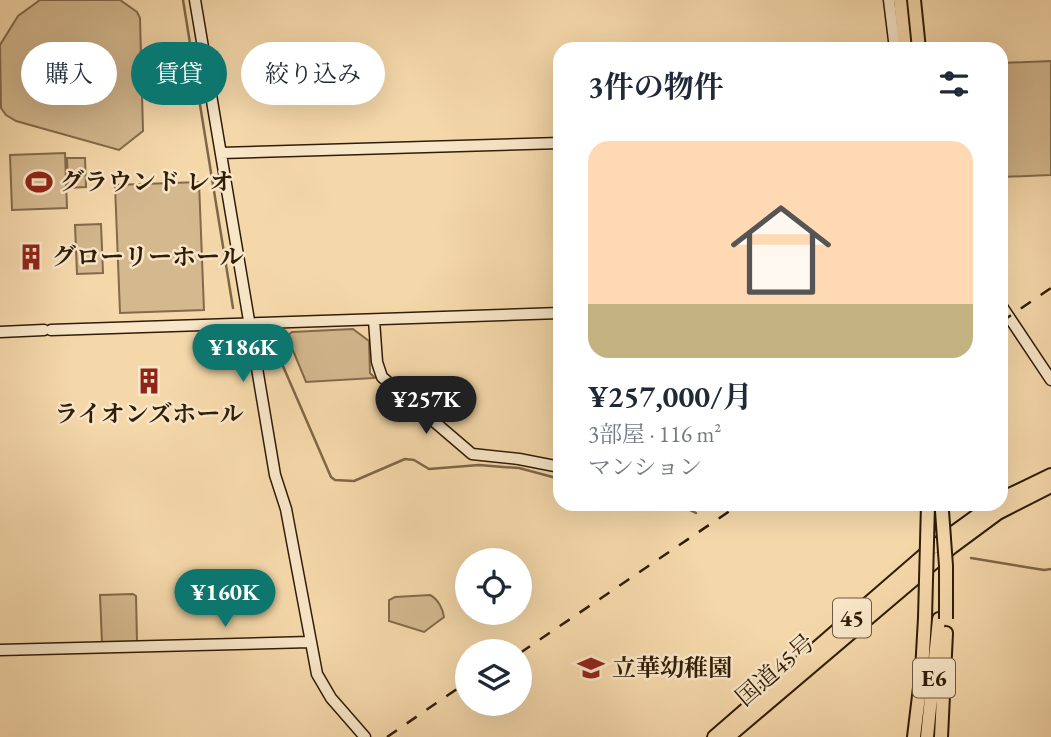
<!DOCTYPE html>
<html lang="ja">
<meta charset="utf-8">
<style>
:root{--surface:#fff;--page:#f6f6f7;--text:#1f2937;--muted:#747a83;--accent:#0f766e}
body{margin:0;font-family:"EB Garamond","Noto Serif JP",serif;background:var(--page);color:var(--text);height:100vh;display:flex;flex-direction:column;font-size:26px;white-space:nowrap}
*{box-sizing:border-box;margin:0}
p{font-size:23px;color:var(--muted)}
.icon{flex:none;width:38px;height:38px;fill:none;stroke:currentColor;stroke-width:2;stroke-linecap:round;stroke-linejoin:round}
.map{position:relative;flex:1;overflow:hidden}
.drawer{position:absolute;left:553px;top:42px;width:455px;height:469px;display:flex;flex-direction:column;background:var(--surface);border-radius:21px;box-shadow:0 7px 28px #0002}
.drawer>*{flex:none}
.banner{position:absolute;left:21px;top:42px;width:427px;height:63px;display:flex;gap:14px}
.controls{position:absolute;left:455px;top:548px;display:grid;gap:14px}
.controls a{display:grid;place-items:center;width:77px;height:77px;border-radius:50%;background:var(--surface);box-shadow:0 7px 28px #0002;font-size:35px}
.price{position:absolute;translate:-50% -60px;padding:0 16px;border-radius:24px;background:var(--accent);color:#fff;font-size:23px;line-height:46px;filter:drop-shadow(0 2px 4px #0008)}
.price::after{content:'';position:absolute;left:50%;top:42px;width:21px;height:16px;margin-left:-10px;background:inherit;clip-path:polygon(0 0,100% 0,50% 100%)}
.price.current{background:#222;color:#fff}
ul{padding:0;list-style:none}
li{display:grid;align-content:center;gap:14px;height:371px;padding:0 35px}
li span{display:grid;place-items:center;height:217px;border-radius:21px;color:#555}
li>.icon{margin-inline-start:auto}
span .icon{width:126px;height:126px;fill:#fffc;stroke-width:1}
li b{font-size:30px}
h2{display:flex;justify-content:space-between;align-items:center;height:84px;padding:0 35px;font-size:30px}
.chip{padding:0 24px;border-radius:32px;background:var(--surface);box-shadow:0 7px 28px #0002;font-size:24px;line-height:63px}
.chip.current{background:var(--accent);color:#fff}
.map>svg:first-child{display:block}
</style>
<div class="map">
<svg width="1051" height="737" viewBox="0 0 1051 737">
<rect width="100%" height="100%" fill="#f5d8aa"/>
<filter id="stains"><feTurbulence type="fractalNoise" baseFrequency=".00286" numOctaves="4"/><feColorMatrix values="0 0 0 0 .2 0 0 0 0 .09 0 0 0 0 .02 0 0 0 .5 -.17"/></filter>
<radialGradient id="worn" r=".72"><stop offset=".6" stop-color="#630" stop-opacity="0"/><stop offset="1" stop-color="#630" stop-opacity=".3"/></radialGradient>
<path fill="#d4b88e" stroke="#826a4a" stroke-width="2" d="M 40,0 L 120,0 L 137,12 L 140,18 L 143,131 L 119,150 L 16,121 L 6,115 L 1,108 L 0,45 L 18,16 Z
M 1051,61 L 1051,175 L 1001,177 L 1001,63 Z
M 65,153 L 67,208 L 12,210 L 10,155 Z
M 67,158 L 85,158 L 86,187 L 68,188 Z
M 199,182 L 204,310 L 120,313 L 115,185 Z
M 101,224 L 103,273 L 77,274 L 75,225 Z
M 353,329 L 369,341 L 370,373 L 375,378 L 306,382 L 287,336 L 292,332 Z
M 133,594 L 136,596 L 137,642 L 102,643 L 100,595 Z
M 430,595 C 438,599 443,609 444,617 L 424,632 L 389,621 L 389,600 L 395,597 Z"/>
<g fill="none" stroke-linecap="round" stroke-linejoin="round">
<path stroke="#7e6748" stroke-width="2.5" d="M 183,0 L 233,308
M 273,343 L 331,477 L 335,480 L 354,481 L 405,459 L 414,460 L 429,469 L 479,465 L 503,467 L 519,468 L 560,479
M 678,504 L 696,513
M 971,558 L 1044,570 L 1051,569"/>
<g stroke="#301d07" stroke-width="13">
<path id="secondary" d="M 195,0 L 275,475 L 286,509 L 317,674 L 331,698 L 365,737
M 889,0 L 895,49
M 221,153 L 560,143
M 1001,305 L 1051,380
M 374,320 L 377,362 L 382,377 L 472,454 L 519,459 L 560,467
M 51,330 L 560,313
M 0,332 L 44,330
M 0,650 L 310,642"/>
</g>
<g stroke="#301d07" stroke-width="16">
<path id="highway" d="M 900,0 L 905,49
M 914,0 L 919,49
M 1001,499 L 1051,475
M 714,737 L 932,548 L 993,504
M 728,737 L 952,547 L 998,513 L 1051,486
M 914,737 L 922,671 L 925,618
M 927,737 L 939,619
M 941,737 L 946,633"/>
</g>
<use href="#secondary" stroke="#f8e6c8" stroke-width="10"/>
<use href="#highway" stroke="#f5d8aa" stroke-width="12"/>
<path stroke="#301d07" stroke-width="2.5" stroke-dasharray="12 12" stroke-linecap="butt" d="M 1001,322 L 1051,288
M 520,653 L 740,504
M 387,737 L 467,682"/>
<g stroke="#301d07" stroke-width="16" stroke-linecap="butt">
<path id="highway-bridge" d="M 942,511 L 946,566 L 946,619
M 925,618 L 928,504"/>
</g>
<use href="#highway-bridge" stroke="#f5d8aa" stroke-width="12"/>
</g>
<defs>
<g id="stadium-bare" transform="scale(2.1)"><path d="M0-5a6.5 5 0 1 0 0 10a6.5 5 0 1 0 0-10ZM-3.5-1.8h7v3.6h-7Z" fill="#8f2418" stroke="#f8e6c8" stroke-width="2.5" paint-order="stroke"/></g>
<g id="building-bare" transform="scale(2.1)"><path d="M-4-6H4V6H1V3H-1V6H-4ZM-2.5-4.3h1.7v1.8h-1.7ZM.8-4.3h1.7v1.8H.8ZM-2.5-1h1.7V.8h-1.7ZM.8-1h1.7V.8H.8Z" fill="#8f2418" stroke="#f8e6c8" stroke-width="2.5" paint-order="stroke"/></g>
<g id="school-bare" transform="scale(2.1)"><path d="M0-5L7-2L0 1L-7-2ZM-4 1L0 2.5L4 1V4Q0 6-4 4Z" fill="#8f2418" stroke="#f8e6c8" stroke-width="2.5" paint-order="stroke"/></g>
</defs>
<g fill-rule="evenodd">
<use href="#stadium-bare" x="39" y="182"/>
<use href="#building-bare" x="31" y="257"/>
<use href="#building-bare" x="149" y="381"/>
<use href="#school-bare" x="591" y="668"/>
</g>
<g text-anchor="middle" stroke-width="5" stroke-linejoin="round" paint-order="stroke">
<g fill="#f8e6c8" stroke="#6c5941" stroke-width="2">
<rect x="833" y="598.5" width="38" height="39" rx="5"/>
<rect x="913" y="658.5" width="42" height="39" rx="5"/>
</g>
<g font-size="23" font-weight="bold" fill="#301d07">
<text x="852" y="626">45</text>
<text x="934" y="686">E6</text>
</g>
<g font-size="24" font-weight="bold" fill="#301d07" stroke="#f8e6c8" text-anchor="start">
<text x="60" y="190">グラウンド レオ</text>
<text x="52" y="265">グローリーホール</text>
<text x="149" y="422" text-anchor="middle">ライオンズホール</text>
<text x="612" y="676">立華幼稚園</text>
</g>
<g font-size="24" fill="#301d07" stroke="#f8e6c8">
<text transform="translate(775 670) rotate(-41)" y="8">国道45号</text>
</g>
</g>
<rect width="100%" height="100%" filter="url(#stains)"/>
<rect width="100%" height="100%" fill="url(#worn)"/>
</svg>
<div class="controls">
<a><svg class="icon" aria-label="locate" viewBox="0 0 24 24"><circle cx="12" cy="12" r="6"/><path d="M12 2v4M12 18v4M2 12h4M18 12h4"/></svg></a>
<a><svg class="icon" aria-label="layers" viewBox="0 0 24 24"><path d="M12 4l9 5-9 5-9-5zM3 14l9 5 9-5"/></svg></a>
</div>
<b class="price" style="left:243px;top:384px">¥186K</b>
<b class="price current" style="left:426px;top:436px">¥257K</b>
<b class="price" style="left:225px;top:629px">¥160K</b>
<div class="banner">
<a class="chip">購入</a>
<a class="chip current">賃貸</a>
<a class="chip">絞り込み</a>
</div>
<section class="drawer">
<h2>3件の物件<svg class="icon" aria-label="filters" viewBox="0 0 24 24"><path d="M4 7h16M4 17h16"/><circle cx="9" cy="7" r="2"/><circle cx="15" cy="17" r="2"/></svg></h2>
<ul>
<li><span style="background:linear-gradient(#ffd9b3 75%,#c2b280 0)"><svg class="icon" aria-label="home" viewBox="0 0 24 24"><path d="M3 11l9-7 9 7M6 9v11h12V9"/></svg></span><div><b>¥257,000/月</b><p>3部屋 · 116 m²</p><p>マンション</p></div></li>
</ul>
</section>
</div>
